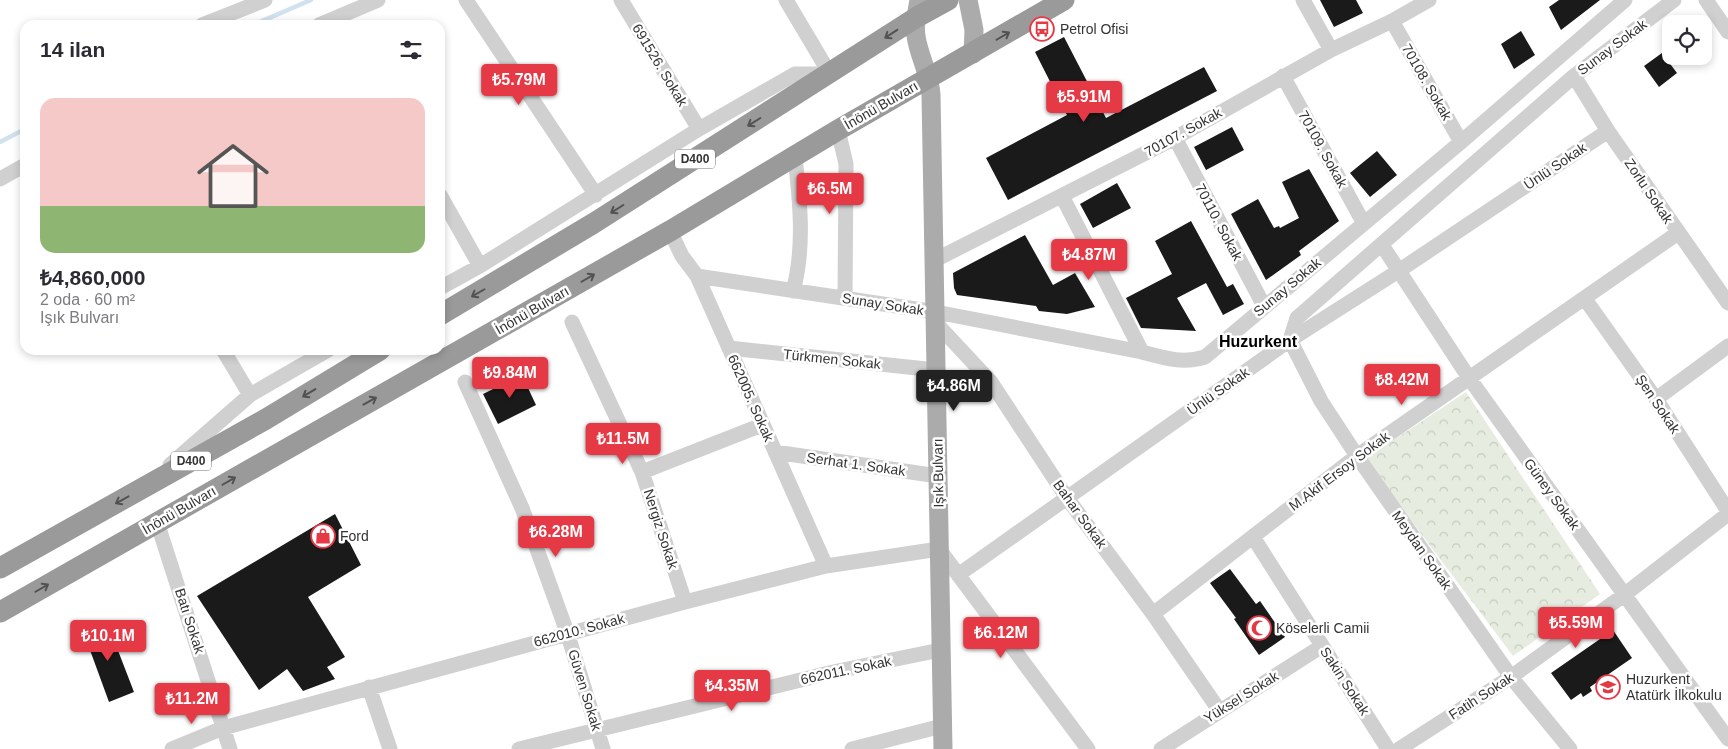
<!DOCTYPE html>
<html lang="tr">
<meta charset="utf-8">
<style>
:root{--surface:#fff;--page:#f7f7f7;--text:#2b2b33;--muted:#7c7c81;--accent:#e63946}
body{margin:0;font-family:Arial,sans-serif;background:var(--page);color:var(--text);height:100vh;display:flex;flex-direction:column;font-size:19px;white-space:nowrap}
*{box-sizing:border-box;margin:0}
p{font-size:16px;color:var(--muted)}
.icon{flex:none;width:28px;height:28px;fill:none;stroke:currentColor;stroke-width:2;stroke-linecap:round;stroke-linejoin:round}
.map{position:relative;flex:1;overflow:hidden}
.sheet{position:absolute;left:20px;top:20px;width:425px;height:335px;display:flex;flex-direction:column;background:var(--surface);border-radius:15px;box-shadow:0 2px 8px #0003}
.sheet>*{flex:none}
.buttons{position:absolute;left:1662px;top:15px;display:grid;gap:10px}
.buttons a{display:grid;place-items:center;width:50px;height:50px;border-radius:10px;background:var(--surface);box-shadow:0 2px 8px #0003;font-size:25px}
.price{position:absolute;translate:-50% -42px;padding:0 11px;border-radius:5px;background:var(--accent);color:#fff;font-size:16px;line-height:32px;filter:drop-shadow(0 1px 2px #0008)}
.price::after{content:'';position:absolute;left:50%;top:30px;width:15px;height:11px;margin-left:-8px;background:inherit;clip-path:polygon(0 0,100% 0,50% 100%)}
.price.on{background:#222;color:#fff}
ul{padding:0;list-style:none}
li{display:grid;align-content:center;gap:10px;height:265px;padding:0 20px}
li span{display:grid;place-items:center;height:155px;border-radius:15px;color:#555}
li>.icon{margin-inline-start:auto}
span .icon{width:90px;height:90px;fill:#fffc;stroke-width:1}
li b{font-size:21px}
h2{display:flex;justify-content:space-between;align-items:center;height:60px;padding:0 20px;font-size:21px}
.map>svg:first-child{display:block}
</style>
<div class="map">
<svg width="1728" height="749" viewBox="0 0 1728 749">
<defs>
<pattern id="park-crowns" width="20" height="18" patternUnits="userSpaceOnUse" patternTransform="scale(1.25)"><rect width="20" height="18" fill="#e6ecdf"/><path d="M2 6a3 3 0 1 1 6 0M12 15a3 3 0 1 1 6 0" fill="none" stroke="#c6cbc0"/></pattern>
</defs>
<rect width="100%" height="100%" fill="#fff"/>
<path fill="url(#park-crowns)" d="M 1466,392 L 1600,594 L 1513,656 L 1365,459 Z"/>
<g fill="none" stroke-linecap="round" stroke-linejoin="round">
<path stroke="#cfe2ee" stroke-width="4.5" d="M 253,25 L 311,0
M 0,142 L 25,129"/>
</g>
<path fill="#1a1a1a" d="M 1320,0 L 1356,0 L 1363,13 L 1334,27 Z
M 1559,0 L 1600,0 L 1561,30 L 1549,7 Z
M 1521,31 L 1535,55 L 1514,69 L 1501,44 Z
M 1064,37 L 1106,118 L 1204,67 L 1217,91 L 1008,200 L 986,158 L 1067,115 L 1035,52 Z
M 1662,53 L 1677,73 L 1659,87 L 1644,66 Z
M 1232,127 L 1244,150 L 1206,170 L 1194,147 Z
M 1377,151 L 1397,175 L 1370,197 L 1350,173 Z
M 1309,169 L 1339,221 L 1299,251 L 1301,255 L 1266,280 L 1231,214 L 1258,199 L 1274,228 L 1279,226 L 1280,228 L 1299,218 L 1282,182 Z
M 1117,183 L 1131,208 L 1093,228 L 1080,204 Z
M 1191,221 L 1227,287 L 1233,284 L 1244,304 L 1223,315 L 1206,283 L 1177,298 L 1196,331 L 1141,328 L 1126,298 L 1172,274 L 1155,241 Z
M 1025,235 L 1053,285 L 1075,273 L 1095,307 L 1067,314 L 1039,311 L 1036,306 L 957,295 L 954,288 L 953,273 Z
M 522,375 L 536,405 L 498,424 L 483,394 Z
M 335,514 L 361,565 L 308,597 L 345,657 L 327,667 L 335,679 L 303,691 L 287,669 L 259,690 L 197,596 Z
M 1230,569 L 1256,604 L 1260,601 L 1285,637 L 1259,655 L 1234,619 L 1236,618 L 1210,583 Z
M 107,622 L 134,692 L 109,702 L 83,631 Z
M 1613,630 L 1632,658 L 1590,687 L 1592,691 L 1583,697 L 1581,693 L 1571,700 L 1551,673 Z"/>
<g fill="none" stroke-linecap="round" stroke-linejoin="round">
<path stroke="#d0d0d0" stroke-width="15" d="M 466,0 L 596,195
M 621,0 L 699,129
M 786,0 L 830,74
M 1303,0 L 1331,50
M 1706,0 L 1728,32
M 1392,21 L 1461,142
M 202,25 L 265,0
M 319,25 L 378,0
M 1283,76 L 1363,222
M 1574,76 L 1608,131 L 1728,303
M 838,130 L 846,164 L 845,298
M 1175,138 L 1264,306
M 0,179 L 25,165
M 440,195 L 480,266
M 1062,196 L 1142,352
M 670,231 L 682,256 L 697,276 L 826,566
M 1382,245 L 1469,378 L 1728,739
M 935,260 L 1175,138 L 1331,50 L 1392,21 L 1429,0
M 697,276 L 936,312 L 1142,352 C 1164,358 1183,364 1205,357 L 1461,142 L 1625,0
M 440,288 L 480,266 L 699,129 L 795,74 L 828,74
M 793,291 C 805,248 800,201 795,157
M 1585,299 L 1656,399 L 1728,511
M 572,322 L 642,472 L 685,602
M 936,323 L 991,382 L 1067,498 L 1153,614 L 1219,710
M 729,348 L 936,370
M 223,350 L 250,395
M 465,382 L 522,508 L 567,632 L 603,749
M 1656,399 L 1728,346
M 775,452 L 938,476
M 170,465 L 250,395 L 328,350
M 642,472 L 762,425
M 157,522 L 230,749
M 1253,537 L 1388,749
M 958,575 L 1290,340 L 1400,270 L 1608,131
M 1153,614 L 1357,456 L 1678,233
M 369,687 L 390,749
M 172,749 L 223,728 L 685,602 L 826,566 L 939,549 L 1088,749
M 519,749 L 833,672 L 940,650
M 852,749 L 942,726
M 1161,749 L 1322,646
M 1399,749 L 1511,677 L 1624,595 L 1728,514
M 1570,749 L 1511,677 L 1357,456 L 1321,401 L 1290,340 L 1297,318 L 1574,76 L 1674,0"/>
<path stroke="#ababab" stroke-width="19" d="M 919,0 C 917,11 914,25 916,36 C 919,57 930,74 931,95 L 943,749
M 968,0 L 974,30 L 973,54"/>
<path stroke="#9a9a9a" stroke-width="21" d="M 440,315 L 594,223 L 917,17 L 948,0
M 0,568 L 266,419 L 380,350
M 0,612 L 670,231 L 838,130 L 1064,0"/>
</g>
<defs><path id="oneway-shaft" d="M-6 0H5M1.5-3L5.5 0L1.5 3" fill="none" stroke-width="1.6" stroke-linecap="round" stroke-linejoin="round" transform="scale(1.25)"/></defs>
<g stroke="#525252">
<use href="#oneway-shaft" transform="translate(891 34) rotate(147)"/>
<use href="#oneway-shaft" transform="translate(1003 36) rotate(-30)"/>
<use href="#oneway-shaft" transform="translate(754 122) rotate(148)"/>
<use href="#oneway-shaft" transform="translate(617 209) rotate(148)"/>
<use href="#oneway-shaft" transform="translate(588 278) rotate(-30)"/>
<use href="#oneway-shaft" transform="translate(478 293) rotate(150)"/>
<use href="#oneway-shaft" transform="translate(309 393) rotate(149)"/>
<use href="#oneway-shaft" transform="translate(370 401) rotate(-29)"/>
<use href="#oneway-shaft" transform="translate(229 481) rotate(-30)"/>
<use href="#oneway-shaft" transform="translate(122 500) rotate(151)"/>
<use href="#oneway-shaft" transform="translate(42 588) rotate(-30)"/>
</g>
<defs>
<g id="bus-ring" transform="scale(1.25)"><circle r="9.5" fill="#fff" stroke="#e63946" stroke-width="1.5"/><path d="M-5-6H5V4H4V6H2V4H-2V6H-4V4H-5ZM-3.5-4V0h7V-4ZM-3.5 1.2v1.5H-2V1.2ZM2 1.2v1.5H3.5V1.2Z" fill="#e63946"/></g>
<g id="shop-ring" transform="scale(1.25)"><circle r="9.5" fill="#fff" stroke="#e63946" stroke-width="1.5"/><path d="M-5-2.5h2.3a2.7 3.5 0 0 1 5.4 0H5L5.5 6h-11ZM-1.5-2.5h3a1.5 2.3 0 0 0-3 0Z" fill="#e63946"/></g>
<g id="mosque-ring" transform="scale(1.25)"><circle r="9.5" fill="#fff" stroke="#e63946" stroke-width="1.5"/><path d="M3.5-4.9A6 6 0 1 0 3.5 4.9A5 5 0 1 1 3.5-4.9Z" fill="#e63946"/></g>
<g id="school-ring" transform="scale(1.25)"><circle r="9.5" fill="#fff" stroke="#e63946" stroke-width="1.5"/><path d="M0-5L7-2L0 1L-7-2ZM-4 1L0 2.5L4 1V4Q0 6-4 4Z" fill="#e63946"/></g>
</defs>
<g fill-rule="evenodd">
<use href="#bus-ring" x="1042" y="29"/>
<use href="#shop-ring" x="323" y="536"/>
<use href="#mosque-ring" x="1259" y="628"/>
<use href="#school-ring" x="1608" y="687"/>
</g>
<g text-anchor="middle" stroke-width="5" stroke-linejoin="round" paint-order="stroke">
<g fill="#fff" stroke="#707070" stroke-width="1">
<rect x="675" y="149.5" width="40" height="19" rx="4"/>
<rect x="171" y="451.5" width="40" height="19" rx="4"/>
</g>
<g font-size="12" font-weight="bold" fill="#333">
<text x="695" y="163">D400</text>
<text x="191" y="465">D400</text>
</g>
<g font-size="14" fill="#333" stroke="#fff" text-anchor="start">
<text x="1060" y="34">Petrol Ofisi</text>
<text x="340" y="541">Ford</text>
<text x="1276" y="633">Köselerli Camii</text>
<text x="1626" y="684">Huzurkent<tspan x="1626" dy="16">Atatürk İlkokulu</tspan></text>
</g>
<g font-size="14" fill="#333" stroke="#fff">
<text transform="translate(1612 47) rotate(-37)" y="5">Sunay Sokak</text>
<text transform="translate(660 65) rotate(59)" y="5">691526. Sokak</text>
<text transform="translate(1427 82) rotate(60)" y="5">70108. Sokak</text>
<text transform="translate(881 105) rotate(-30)" y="5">İnönü Bulvarı</text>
<text transform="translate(1183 132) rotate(-29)" y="5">70107. Sokak</text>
<text transform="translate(1323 149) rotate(61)" y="5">70109. Sokak</text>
<text transform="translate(1555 166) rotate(-34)" y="5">Ünlü Sokak</text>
<text transform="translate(1649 191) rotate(56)" y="5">Zorlu Sokak</text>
<text transform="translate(1219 222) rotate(62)" y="5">70110. Sokak</text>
<text transform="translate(1287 287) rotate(-40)" y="5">Sunay Sokak</text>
<text transform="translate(883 304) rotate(9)" y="5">Sunay Sokak</text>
<text transform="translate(532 310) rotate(-30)" y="5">İnönü Bulvarı</text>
<text transform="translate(832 359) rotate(6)" y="5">Türkmen Sokak</text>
<text transform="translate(1218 391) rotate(-35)" y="5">Ünlü Sokak</text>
<text transform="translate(751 398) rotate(66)" y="5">662005. Sokak</text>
<text transform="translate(1658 404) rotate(56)" y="5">Şen Sokak</text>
<text transform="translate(856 464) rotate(8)" y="5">Serhat 1. Sokak</text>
<text transform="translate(1339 471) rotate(-37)" y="5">M.Akif Ersoy Sokak</text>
<text transform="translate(938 473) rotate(-91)" y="5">Işık Bulvarı</text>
<text transform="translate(1552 494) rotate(54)" y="5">Güney Sokak</text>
<text transform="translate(179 510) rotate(-30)" y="5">İnönü Bulvarı</text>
<text transform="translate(1080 514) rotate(54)" y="5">Bahar Sokak</text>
<text transform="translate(661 529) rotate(72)" y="5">Nergiz Sokak</text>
<text transform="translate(1422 550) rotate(55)" y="5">Meydan Sokak</text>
<text transform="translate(190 621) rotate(72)" y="5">Batı Sokak</text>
<text transform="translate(579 630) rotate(-15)" y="5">662010. Sokak</text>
<text transform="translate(846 670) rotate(-12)" y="5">662011. Sokak</text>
<text transform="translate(1345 681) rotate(57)" y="5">Sakin Sokak</text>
<text transform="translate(585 690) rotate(73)" y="5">Güven Sokak</text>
<text transform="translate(1481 696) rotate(-33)" y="5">Fatih Sokak</text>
<text transform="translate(1241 697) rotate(-32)" y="5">Yüksel Sokak</text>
</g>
<g font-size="16" font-weight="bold" fill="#000" stroke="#fff">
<text x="1258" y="347">Huzurkent</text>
</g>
</g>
</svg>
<div class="buttons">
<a><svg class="icon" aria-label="locate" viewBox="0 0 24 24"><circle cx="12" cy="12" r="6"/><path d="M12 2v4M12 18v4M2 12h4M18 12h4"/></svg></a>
</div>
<b class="price" style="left:519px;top:106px">₺5.79M</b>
<b class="price" style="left:1084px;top:123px">₺5.91M</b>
<b class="price" style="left:830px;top:215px">₺6.5M</b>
<b class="price" style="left:1089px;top:281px">₺4.87M</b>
<b class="price" style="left:510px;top:399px">₺9.84M</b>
<b class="price" style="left:1402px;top:406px">₺8.42M</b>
<b class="price on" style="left:954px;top:412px">₺4.86M</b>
<b class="price" style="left:623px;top:465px">₺11.5M</b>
<b class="price" style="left:556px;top:558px">₺6.28M</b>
<b class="price" style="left:1576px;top:649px">₺5.59M</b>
<b class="price" style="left:1001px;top:659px">₺6.12M</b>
<b class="price" style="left:108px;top:662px">₺10.1M</b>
<b class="price" style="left:732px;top:712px">₺4.35M</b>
<b class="price" style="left:192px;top:725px">₺11.2M</b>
<section class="sheet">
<h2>14 ilan<svg class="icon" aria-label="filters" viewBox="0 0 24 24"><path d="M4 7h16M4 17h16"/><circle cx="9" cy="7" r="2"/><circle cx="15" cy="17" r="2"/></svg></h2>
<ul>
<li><span style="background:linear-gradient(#f6c9c9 70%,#8fb573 0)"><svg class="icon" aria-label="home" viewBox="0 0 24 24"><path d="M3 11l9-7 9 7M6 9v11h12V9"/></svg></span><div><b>₺4,860,000</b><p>2 oda · 60 m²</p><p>Işık Bulvarı</p></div></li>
</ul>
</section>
</div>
